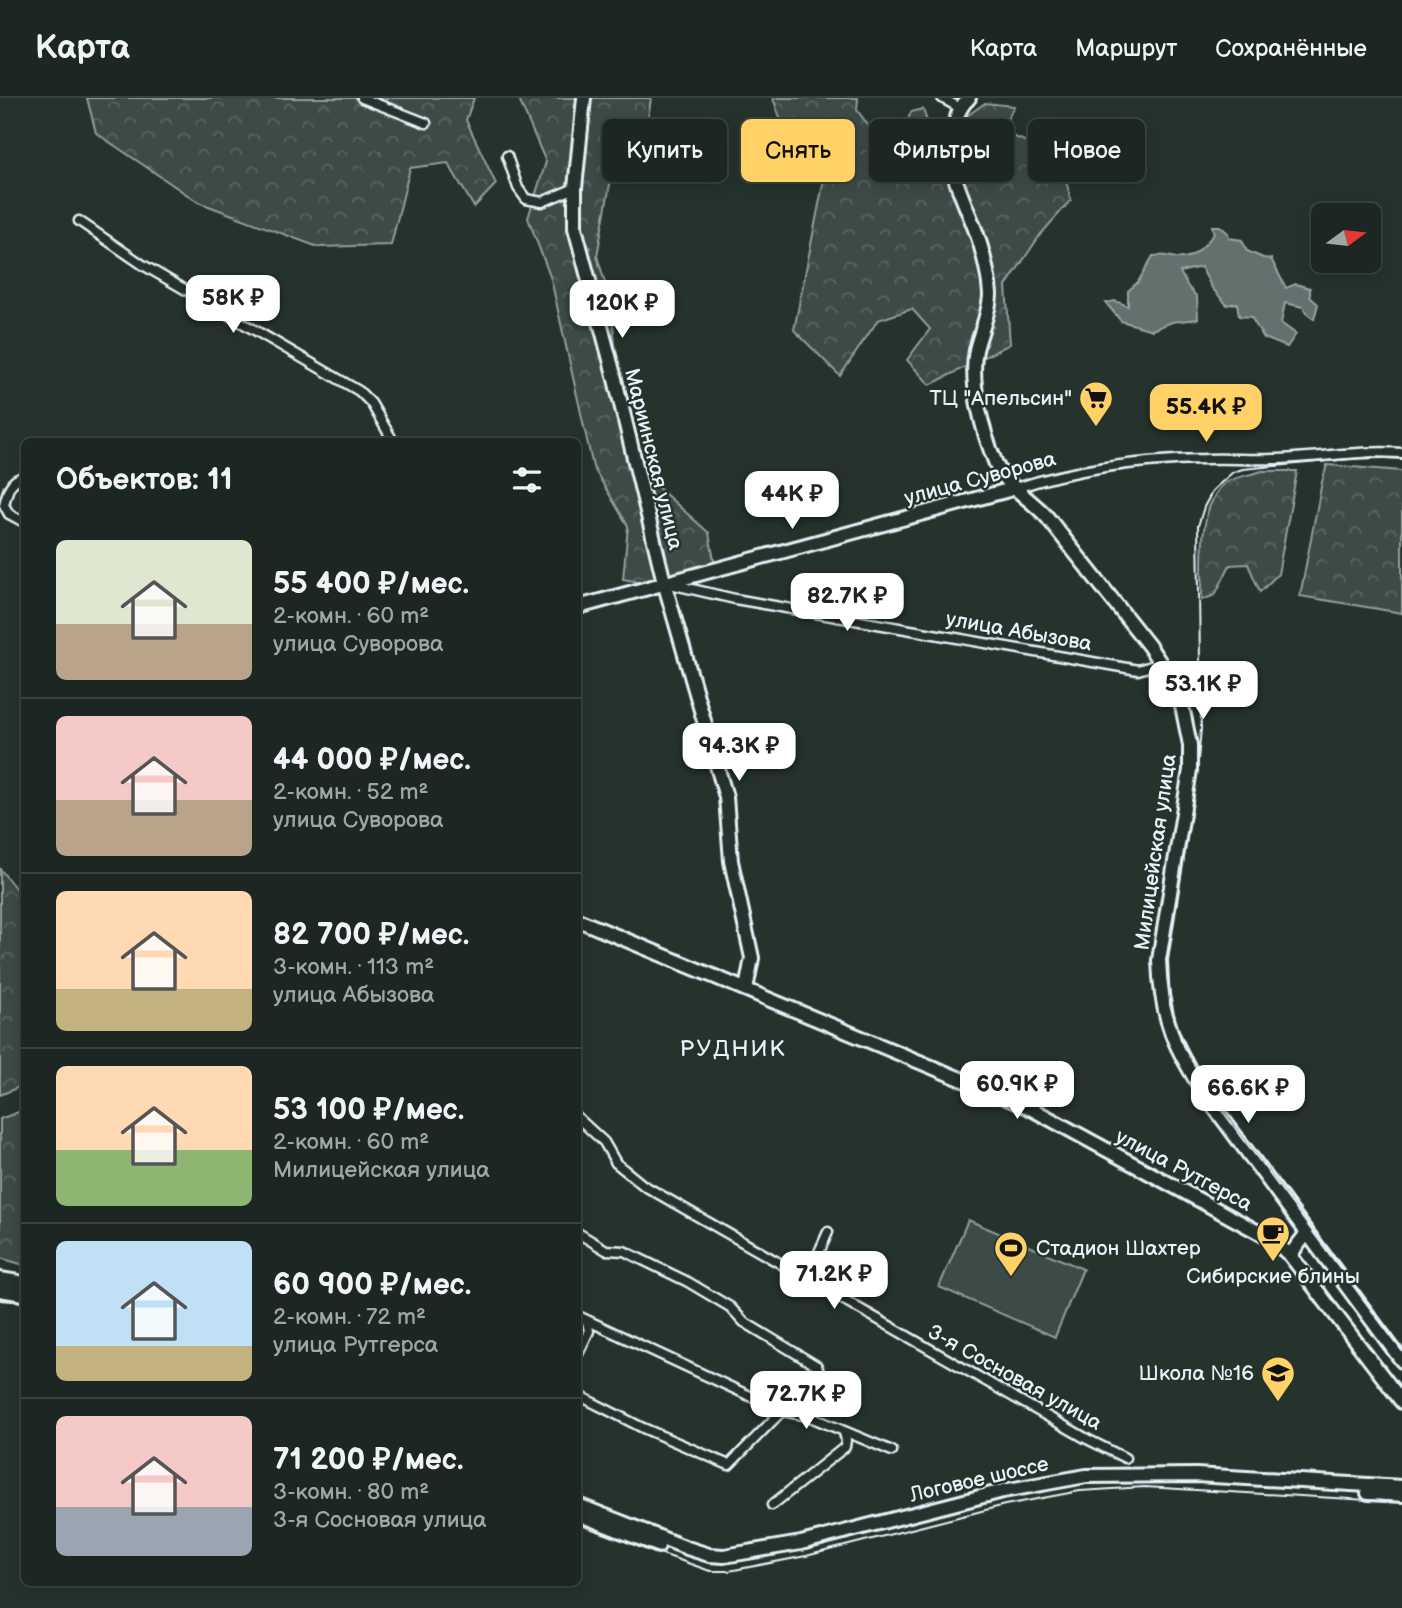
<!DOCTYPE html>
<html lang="ru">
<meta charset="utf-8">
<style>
:root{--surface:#1c2622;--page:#29322f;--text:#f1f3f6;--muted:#a0a5a5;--line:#3a4340;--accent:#ffd166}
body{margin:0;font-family:"Balsamiq Sans",sans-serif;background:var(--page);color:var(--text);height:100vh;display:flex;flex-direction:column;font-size:26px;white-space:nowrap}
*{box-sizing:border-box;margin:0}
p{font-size:23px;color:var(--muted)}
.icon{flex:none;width:38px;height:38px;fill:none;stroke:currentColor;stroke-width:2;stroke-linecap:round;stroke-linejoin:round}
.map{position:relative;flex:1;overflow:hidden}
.drawer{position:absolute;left:21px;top:340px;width:560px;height:1148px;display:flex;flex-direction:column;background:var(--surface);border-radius:10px;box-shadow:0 4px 18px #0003,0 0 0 2px var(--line)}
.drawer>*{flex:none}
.banner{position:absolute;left:602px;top:21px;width:665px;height:63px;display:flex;gap:14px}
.needle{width:46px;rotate:75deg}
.tools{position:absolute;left:1311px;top:105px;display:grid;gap:14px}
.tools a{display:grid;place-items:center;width:70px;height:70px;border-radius:10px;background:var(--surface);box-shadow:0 4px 18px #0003,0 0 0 2px var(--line);font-size:35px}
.price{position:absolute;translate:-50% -60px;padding:0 16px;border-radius:14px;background:#fff;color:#222;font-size:23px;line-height:46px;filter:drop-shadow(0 2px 4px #0008)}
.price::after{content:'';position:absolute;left:50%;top:42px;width:21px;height:16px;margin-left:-10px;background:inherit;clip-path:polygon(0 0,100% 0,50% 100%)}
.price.current{background:var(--accent);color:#111}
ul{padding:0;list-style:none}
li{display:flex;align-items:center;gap:21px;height:175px;padding:0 35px}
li+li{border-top:2px solid var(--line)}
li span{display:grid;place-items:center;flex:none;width:196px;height:140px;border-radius:10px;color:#555}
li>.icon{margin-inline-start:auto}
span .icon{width:84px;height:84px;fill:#fffc;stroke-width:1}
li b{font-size:30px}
h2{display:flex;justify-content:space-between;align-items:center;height:84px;padding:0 35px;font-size:30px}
.tag{padding:0 24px;border-radius:10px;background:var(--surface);box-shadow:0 4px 18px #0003,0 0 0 2px var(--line);font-size:24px;line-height:63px}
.tag.current{background:var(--accent);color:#111}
header{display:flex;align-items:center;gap:42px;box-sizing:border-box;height:98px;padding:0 35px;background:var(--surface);border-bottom:2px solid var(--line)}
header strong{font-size:33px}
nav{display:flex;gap:38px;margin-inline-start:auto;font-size:24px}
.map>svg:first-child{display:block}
</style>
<header>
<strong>Карта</strong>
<nav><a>Карта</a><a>Маршрут</a><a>Сохранённые</a></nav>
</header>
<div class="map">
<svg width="1402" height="1510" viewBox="0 0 1402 1510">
<defs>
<pattern id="forest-crowns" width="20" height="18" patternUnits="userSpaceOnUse" patternTransform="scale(1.75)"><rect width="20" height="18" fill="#3e4b47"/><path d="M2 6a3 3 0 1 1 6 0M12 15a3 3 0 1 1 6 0" fill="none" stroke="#5a6562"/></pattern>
</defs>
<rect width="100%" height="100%" fill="#26332d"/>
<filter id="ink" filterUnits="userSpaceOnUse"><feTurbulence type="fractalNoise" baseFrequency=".0143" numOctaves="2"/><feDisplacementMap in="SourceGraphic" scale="14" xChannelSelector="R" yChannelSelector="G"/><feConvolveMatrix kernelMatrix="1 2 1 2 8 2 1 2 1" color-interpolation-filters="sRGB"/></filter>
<g filter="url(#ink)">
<path fill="#3e4b47" stroke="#939ea0" stroke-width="2" d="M 968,1122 L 1083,1171 L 1055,1239 L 939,1189 Z"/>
<path fill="url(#forest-crowns)" stroke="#939ea0" stroke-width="2" d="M 87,0 L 474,0 L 466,22 L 496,86 L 474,109 L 448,65 L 410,70 L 391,147 L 318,149 L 198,104 L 96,35 Z
M 521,0 L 651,0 L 645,41 L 612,75 L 597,158 L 611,204 L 626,361 L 709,435 L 715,468 L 639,484 L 623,481 L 628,428 L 593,369 L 551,181 L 528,120 L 546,64 L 520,4 Z
M 773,0 L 858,0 L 857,12 L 880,43 L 898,48 L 911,14 L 923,11 L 937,55 L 956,45 L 964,20 L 985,5 L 1014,8 L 1001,34 L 1059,56 L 1071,102 L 1040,137 L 1006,188 L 1010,246 L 930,287 L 907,262 L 930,231 L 912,211 L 878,222 L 840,278 L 794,232 L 826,71 L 791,50 Z
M 1327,367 L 1402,373 L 1402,515 L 1300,498 L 1322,384 Z
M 1262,373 L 1297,373 L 1278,476 L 1260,494 L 1248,466 L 1230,467 L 1215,497 L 1202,502 C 1203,469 1196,410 1225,385 C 1233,379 1251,377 1262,373 Z
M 0,771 L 24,801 L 24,987 L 0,997 Z
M 24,1012 L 24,1167 L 0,1160 L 0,1021 Z"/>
<path fill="#636f6d" stroke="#98a3a5" stroke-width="2" d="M 1212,128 L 1220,128 L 1228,135 L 1229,140 L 1242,142 L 1247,153 L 1263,160 L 1271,161 L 1286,190 L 1296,186 L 1310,190 L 1310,199 L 1318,206 L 1314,221 L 1307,216 L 1303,209 L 1285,205 L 1281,225 L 1296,236 L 1287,249 L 1264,240 L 1251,219 L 1239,218 L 1237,205 L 1227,207 L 1212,190 L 1201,169 L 1180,174 L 1188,189 L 1197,199 L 1198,221 L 1172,224 L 1152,232 L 1121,223 L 1106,205 L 1115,203 L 1128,208 L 1128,193 L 1138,184 L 1153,158 C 1163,157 1167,158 1176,160 C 1194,163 1204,147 1214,136 Z"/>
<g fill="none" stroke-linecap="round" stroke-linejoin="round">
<g stroke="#e8f1f8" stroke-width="13">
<path id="street" d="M 362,0 L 426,25
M 942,0 L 960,10
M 507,58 L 518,90 L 526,101 L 542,104 L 575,90
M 79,123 L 143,167 L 359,293 L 371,305 L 393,343
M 24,379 C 10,381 7,394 4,407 L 9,416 L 24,424
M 1016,390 C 1077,370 1140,362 1205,361 C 1228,360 1251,362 1274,361 C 1317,360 1359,352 1402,355
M 670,486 L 735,501 L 1138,572 L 1161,565
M 578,1020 L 604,1044 L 616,1065 L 643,1087 L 1087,1341 L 1125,1360
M 578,1135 L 606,1152 L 624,1153 L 688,1184 L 730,1209 L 744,1224 L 817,1268 C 825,1285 814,1301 808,1318
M 807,1181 L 828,1134
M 578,1218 L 782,1313
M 578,1256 L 589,1233 L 587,1224
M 578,1297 L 643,1330 L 729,1367 L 782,1313 L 808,1318 L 892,1353
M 772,1407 L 845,1349 L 846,1342 L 844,1335"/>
</g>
<g stroke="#e8f1f8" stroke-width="18">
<path id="secondary" d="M 584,0 L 575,90 L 575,130 L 613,273 L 664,484 L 726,699 L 731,763 L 752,860 L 746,891
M 969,0 C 960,8 958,16 954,28 C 940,71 970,108 981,149 C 985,163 989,181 990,196 C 990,213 980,235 976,252 C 969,285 983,335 996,366 C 1005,387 1032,402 1047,419 L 1149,548 L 1179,593 L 1190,647 L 1190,672 L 1159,862 C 1161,923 1175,951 1208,1001 L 1402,1263
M 578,509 L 1016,390
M 578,822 L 1028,1009 L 1269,1140 L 1290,1157 L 1402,1304
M 1290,1157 L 1307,1135"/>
</g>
<g stroke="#e8f1f8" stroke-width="18">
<path id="primary" d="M 0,1181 L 24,1185
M 0,1192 L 24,1196
M 1368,1395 L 1402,1397
M 578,1407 L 687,1450 L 709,1457 L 724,1458 L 801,1445 L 1003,1393 L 1086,1378 L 1196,1377 L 1402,1389
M 578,1416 L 658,1448"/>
</g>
<use href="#street" stroke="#26332d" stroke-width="8"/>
<use href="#secondary" stroke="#26332d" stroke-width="12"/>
<use href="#primary" stroke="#26332d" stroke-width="12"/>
<path stroke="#e8f1f8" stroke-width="2" d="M 1402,361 L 1372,359 L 1243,371 L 1233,374 L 1213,392 L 1204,409 L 1198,428 L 1201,631 L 1196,683 L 1168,862 L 1170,907 L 1183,948 L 1221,1011 L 1402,1253
M 0,1202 L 24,1204
M 578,1426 L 710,1473 L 729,1473 L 806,1458 L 1005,1407 L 1080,1393 L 1145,1389 L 1402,1404"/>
</g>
</g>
<defs>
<g id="supermarket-pin" transform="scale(1.75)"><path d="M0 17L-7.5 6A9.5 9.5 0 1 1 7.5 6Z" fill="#ffd166" stroke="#26332d"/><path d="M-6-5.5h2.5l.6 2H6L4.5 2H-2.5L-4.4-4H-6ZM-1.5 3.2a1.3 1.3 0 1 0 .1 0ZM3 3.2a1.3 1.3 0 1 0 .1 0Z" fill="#111"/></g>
<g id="cafe-pin" transform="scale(1.75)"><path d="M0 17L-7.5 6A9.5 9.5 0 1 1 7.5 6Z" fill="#ffd166" stroke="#26332d"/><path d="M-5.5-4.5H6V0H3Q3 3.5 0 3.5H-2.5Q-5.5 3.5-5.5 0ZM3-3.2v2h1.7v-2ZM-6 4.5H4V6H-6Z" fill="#111"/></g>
<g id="stadium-pin" transform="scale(1.75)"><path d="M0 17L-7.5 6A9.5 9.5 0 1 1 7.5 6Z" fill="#ffd166" stroke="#26332d"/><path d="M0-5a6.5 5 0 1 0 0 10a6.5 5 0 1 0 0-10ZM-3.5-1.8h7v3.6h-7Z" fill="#111"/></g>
<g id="school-pin" transform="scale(1.75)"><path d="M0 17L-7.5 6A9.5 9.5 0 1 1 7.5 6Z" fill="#ffd166" stroke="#26332d"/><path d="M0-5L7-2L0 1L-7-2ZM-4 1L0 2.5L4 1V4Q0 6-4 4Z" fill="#111"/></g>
</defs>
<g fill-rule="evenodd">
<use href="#supermarket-pin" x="1096" y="300"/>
<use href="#cafe-pin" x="1273" y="1135"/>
<use href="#stadium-pin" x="1011" y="1150"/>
<use href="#school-pin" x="1278" y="1275"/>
</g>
<g text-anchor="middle" stroke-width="5" stroke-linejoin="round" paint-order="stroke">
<g font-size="21" fill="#e8f1f8" stroke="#26332d" text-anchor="end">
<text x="1072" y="307">ТЦ "Апельсин"</text>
<text x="1036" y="1157" text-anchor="start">Стадион Шахтер</text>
<text x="1273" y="1185" text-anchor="middle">Сибирские блины</text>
<text x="1254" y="1282">Школа №16</text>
</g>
<g font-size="21" fill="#e8f1f8" stroke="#26332d">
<text transform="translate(654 361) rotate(76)" y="7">Мариинская улица</text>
<text transform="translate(980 380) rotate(-15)" y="7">улица Суворова</text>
<text transform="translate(1019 533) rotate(10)" y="7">улица Абызова</text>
<text transform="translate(1155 754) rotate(-82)" y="7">Милицейская улица</text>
<text transform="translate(1184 1072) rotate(28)" y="7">улица Рутгерса</text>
<text transform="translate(1015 1279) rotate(29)" y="7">3-я Сосновая улица</text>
<text transform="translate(979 1381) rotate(-13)" y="7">Логовое шоссе</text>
</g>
<g font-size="23" letter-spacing="2" fill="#e8f1f8" stroke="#26332d">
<text x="733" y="958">РУДНИК</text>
</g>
</g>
</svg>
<div class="tools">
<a><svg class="needle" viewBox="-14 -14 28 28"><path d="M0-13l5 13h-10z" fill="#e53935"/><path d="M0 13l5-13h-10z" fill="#a0a5a5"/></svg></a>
</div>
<b class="price" style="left:233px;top:237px">58K ₽</b>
<b class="price" style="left:622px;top:242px">120K ₽</b>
<b class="price current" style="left:1206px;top:346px">55.4K ₽</b>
<b class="price" style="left:792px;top:433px">44K ₽</b>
<b class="price" style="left:847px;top:535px">82.7K ₽</b>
<b class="price" style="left:1203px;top:623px">53.1K ₽</b>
<b class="price" style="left:739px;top:685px">94.3K ₽</b>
<b class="price" style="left:1017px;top:1023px">60.9K ₽</b>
<b class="price" style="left:1248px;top:1027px">66.6K ₽</b>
<b class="price" style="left:834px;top:1213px">71.2K ₽</b>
<b class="price" style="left:806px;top:1333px">72.7K ₽</b>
<div class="banner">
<a class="tag">Купить</a>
<a class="tag current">Снять</a>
<a class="tag">Фильтры</a>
<a class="tag">Новое</a>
</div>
<section class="drawer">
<h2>Объектов: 11<svg class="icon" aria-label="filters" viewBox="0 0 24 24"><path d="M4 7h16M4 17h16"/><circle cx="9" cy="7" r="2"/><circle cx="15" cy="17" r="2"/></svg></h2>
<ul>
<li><span style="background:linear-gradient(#dfe7d0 60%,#b9a48a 0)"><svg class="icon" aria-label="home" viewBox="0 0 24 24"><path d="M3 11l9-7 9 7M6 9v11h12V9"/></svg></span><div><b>55 400 ₽/мес.</b><p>2-комн. · 60 m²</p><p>улица Суворова</p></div></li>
<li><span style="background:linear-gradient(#f6c9c9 60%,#b9a48a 0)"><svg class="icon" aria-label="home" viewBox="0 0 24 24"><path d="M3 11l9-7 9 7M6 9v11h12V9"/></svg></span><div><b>44 000 ₽/мес.</b><p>2-комн. · 52 m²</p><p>улица Суворова</p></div></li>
<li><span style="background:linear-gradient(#ffd9b3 70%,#c2b280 0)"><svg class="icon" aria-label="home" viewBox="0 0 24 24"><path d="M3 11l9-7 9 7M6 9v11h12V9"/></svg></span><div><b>82 700 ₽/мес.</b><p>3-комн. · 113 m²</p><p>улица Абызова</p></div></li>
<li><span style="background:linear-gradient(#ffd9b3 60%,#8fb573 0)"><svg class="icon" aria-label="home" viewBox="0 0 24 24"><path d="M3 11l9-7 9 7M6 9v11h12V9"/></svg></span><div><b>53 100 ₽/мес.</b><p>2-комн. · 60 m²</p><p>Милицейская улица</p></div></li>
<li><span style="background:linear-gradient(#bfe0f5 75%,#c2b280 0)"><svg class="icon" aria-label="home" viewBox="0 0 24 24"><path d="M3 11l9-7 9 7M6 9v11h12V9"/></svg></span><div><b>60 900 ₽/мес.</b><p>2-комн. · 72 m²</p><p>улица Рутгерса</p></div></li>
<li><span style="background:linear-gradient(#f6c9c9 65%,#9aa5b1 0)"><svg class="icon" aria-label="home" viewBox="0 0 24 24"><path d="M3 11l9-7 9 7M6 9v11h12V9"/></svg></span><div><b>71 200 ₽/мес.</b><p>3-комн. · 80 m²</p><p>3-я Сосновая улица</p></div></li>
</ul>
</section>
</div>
